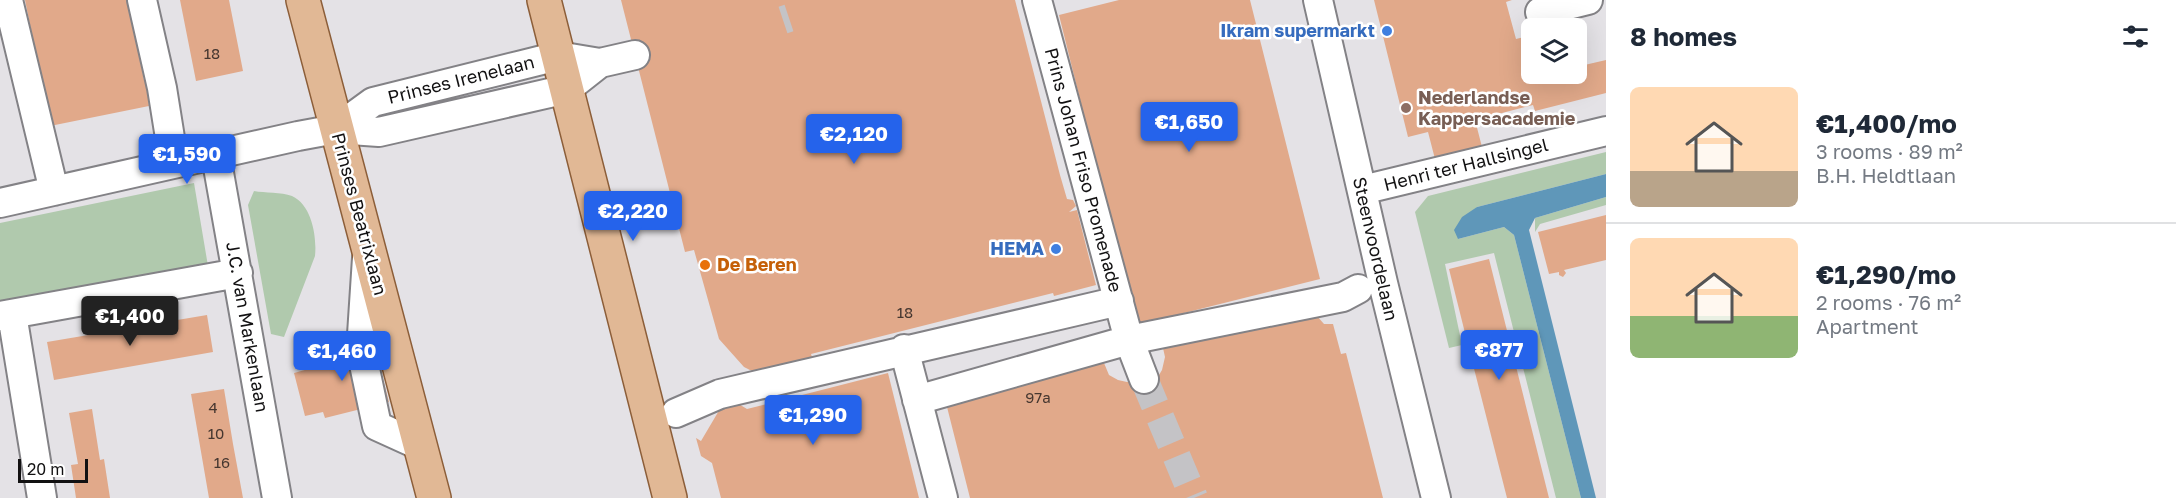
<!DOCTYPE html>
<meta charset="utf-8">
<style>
:root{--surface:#fff;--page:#f6f6f7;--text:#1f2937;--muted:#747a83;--line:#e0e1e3;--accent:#2563eb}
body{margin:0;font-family:"Golos Text",sans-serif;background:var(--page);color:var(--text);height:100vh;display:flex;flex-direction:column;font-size:22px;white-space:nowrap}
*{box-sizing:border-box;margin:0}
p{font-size:20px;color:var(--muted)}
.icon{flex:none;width:33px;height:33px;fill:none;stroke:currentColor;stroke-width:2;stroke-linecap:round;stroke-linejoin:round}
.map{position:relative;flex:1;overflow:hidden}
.drawer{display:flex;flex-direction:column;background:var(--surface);width:570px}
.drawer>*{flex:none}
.fabs{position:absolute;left:1521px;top:18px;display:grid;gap:12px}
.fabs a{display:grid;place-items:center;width:66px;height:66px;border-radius:9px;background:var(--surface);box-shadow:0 6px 24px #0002;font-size:30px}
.scale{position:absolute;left:18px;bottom:15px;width:70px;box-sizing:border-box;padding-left:6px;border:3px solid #121112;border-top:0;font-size:16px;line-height:21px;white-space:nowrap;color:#121112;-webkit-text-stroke:4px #fff;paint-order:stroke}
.price{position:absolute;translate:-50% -51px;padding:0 14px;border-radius:6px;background:var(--accent);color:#fff;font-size:20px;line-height:39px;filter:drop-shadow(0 2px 3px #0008)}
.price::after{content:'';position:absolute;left:50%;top:36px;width:18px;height:14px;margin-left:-9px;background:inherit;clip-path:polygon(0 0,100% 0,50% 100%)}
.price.on{background:#222;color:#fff}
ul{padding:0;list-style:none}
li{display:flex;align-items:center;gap:18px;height:150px;padding:0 24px}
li+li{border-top:2px solid var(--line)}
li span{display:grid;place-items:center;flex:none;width:168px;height:120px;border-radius:9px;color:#555}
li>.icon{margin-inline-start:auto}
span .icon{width:72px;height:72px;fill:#fffc;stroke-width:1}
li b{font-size:26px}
h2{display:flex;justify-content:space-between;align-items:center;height:72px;padding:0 24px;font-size:26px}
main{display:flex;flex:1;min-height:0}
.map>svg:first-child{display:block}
</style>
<main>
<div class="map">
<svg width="1606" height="498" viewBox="0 0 1606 498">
<rect width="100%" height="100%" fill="#e4e2e6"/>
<path fill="#b0c9ad" d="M 1606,152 L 1606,174 L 1477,207 L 1458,239 L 1504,227 L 1514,235 L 1581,498 L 1556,498 L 1494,253 L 1445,264 L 1462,345 L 1449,348 L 1415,212 L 1428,196 Z
M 194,183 L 209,272 L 0,306 L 0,223 Z
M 254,191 C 265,193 281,192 292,196 C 312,205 317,237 315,256 L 284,337 L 271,334 L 248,205 Z
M 1606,197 L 1606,205 L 1540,224 L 1535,232 L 1535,218 Z"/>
<path fill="#5f97b9" d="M 1606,174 L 1606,197 L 1535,218 L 1529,230 L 1596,498 L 1581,498 L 1514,235 L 1504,227 L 1458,239 L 1454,230 L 1462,217 L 1477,207 Z"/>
<path fill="#e1a98a" d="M 25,0 L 128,0 L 144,80 L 146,80 L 149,106 L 50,126 Z
M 180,0 L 229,0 L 243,71 L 196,81 Z
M 621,0 L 1015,0 L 1060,175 L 1067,199 L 1073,200 L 1076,206 L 1069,212 L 1077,210 L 1096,285 L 1054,296 L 1053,293 L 811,354 L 812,357 L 754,372 L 744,367 L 719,339 L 694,250 L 685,252 Z
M 1119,0 L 1250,0 L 1320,279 L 1136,325 L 1059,15 Z
M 1374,0 L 1512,0 L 1506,2 L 1516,39 L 1532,35 L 1532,57 L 1521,60 L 1526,80 L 1551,74 L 1576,74 L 1576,67 L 1606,60 L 1606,93 L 1535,111 L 1533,105 L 1475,120 L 1482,147 L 1435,159 L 1428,132 L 1408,137 Z
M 1606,215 L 1606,260 L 1564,270 L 1566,273 L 1563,277 L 1559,275 L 1559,272 L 1549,274 L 1538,232 Z
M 1489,259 L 1547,490 L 1549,498 L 1507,498 L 1468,345 L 1449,269 Z
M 207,315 L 213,352 L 54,380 L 47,342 Z
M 1317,316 L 1324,324 L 1333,324 L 1341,354 L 1346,353 L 1383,498 L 970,498 L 946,403 L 1104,363 L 1109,375 L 1118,380 L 1127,382 L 1144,379 L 1159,375 L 1162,370 L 1165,357 L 1163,348 Z
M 373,341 L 389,402 L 325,418 L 323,412 L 305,416 L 294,373 L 312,368 L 309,357 Z
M 888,373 L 919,498 L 721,498 L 712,463 L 701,456 L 696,438 L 701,441 L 727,397 L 747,409 Z
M 224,389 L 233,444 L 243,498 L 209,498 L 191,394 Z
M 92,409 L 100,460 L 104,459 L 110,498 L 76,498 L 71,465 L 78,464 L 69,413 Z"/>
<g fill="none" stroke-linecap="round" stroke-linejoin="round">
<path stroke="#c4c3c6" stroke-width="28" stroke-dasharray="28 14" stroke-linecap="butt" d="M 783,20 L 789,18
M 1144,379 L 1194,498"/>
<g stroke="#838286" stroke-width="32">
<path id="minor" d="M 8,0 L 54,191
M 142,0 L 162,88 L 174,163
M 1037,0 L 1129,340 L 1144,379
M 1318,0 L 1383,283 L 1436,498
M 1540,12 L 1588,0
M 336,129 L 373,102 L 522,65 L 558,56 L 600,63 L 635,55
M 216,156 L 277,498
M 1362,190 L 1606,131
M 0,203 L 298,136 L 336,129 L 379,132 L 567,89 L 600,63
M 367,258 L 361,350 L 377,426 L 421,446
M 12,314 L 42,498
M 0,316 L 238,273
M 904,349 L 943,498
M 917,400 L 1129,340 L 1343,297 L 1358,289
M 676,413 L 720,394 L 1119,301"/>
</g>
<g stroke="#8c5e39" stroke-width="36">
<path id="major" d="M 303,0 L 434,498
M 544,0 L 670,498"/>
</g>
<use href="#minor" stroke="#fff" stroke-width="28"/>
<use href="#major" stroke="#e1b895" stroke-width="33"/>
</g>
<g fill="#3f7fe0" stroke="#fff" stroke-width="2">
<circle cx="1387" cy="31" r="6"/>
<circle cx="1056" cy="249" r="6"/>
</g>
<circle fill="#8d6e63" stroke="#fff" stroke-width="2" cx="1406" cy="108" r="6"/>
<circle fill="#e8710a" stroke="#fff" stroke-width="2" cx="705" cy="265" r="6"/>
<g text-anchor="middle" stroke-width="5" stroke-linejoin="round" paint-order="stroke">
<g font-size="15" fill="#463730">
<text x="212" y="59">18</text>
<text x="905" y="318">18</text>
<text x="1038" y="403">97a</text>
<text x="213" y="413">4</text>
<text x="216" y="439">10</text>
<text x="222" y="468">16</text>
</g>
<g font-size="18" font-weight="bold" fill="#366cbe" stroke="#fff" text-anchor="end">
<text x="1375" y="37">Ikram supermarkt</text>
<text x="1044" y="255">HEMA</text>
</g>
<g font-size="18" fill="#121112" stroke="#fff">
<text transform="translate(461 80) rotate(-14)" y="6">Prinses Irenelaan</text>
<text transform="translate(1466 165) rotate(-14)" y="6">Henri ter Hallsingel</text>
<text transform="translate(1083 170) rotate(75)" y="6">Prins Johan Friso Promenade</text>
<text transform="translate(359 214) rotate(75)" y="6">Prinses Beatrixlaan</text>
<text transform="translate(1375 249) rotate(77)" y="6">Steenvoordelaan</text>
<text transform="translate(247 327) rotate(80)" y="6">J.C. van Markenlaan</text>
</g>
<g font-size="18" font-weight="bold" fill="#785e54" stroke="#fff" text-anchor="start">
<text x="1418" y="104">Nederlandse<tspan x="1418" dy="21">Kappersacademie</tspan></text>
</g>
<g font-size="18" font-weight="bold" fill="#c56008" stroke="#fff" text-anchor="start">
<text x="717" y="271">De Beren</text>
</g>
</g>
</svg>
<div class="fabs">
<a><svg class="icon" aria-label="layers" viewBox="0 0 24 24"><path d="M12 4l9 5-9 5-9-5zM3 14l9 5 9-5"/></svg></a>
</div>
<div class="scale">20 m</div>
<b class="price" style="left:1189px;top:153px">€1,650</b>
<b class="price" style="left:854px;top:165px">€2,120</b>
<b class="price" style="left:187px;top:185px">€1,590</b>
<b class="price" style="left:633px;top:242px">€2,220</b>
<b class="price on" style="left:130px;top:347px">€1,400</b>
<b class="price" style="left:1499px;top:381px">€877</b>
<b class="price" style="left:342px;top:382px">€1,460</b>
<b class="price" style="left:813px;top:446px">€1,290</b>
</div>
<section class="drawer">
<h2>8 homes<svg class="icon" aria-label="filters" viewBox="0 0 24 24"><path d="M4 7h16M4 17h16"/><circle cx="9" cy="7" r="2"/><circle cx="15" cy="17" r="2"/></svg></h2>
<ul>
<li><span style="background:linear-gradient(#ffd9b3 70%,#b9a48a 0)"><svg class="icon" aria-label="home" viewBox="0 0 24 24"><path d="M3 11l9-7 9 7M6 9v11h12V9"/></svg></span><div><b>€1,400/mo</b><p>3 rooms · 89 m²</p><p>B.H. Heldtlaan</p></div></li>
<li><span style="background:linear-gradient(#ffd9b3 65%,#8fb573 0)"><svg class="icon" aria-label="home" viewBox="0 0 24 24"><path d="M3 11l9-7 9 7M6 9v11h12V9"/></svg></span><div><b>€1,290/mo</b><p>2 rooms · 76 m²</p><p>Apartment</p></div></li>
</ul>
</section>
</main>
